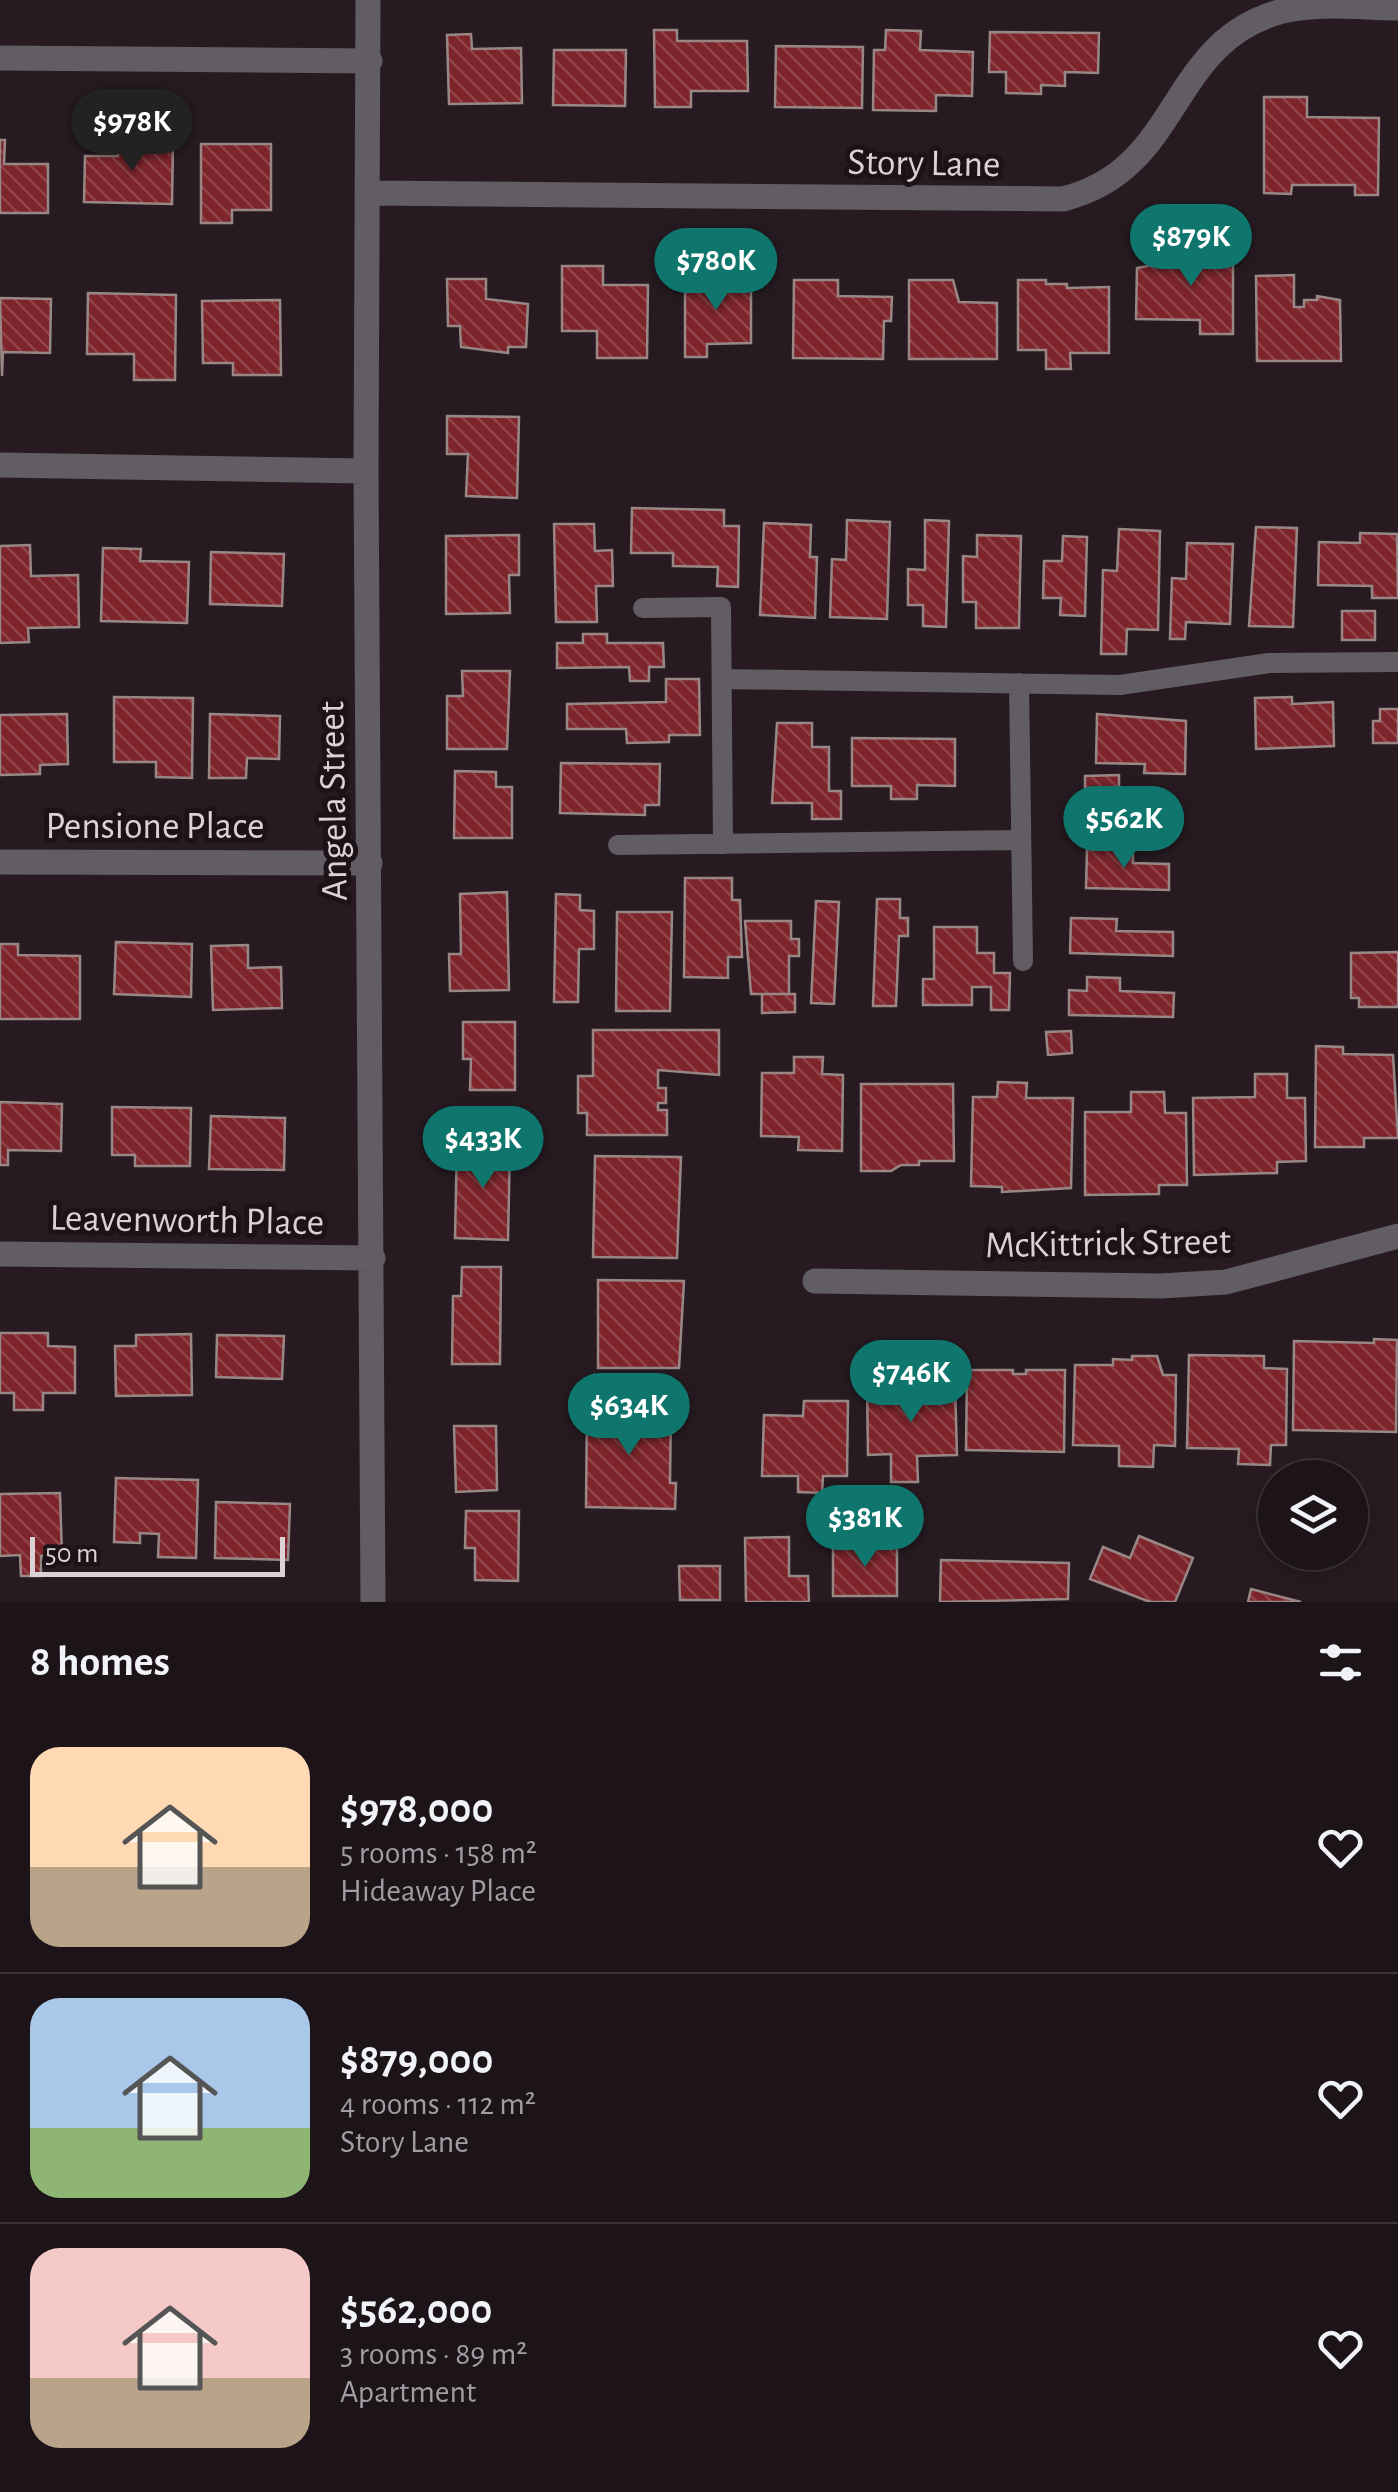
<!DOCTYPE html>
<meta charset="utf-8">
<style>
:root{--surface:#1d1419;--page:#251d22;--text:#f1f3f6;--muted:#a09ea2;--line:#3b3338;--accent:#0f766e}
body{margin:0;font-family:"Alegreya Sans",sans-serif;background:var(--page);color:var(--text);height:100vh;display:flex;flex-direction:column;font-size:38px;white-space:nowrap}
*{box-sizing:border-box;margin:0}
p{font-size:32px;color:var(--muted)}
.icon{flex:none;width:55px;height:55px;fill:none;stroke:currentColor;stroke-width:2;stroke-linecap:round;stroke-linejoin:round}
.map{position:relative;height:1602px;overflow:hidden}
.details{display:flex;flex-direction:column;background:var(--surface);flex:1}
.details>*{flex:none}
.buttons{position:absolute;left:1258px;top:1460px;display:grid;gap:20px}
.buttons a{display:grid;place-items:center;width:110px;height:110px;border-radius:50%;background:var(--surface);box-shadow:0 5px 15px #0003,0 0 0 2px var(--line);font-size:50px}
.scale{position:absolute;left:30px;bottom:25px;width:255px;box-sizing:border-box;padding-left:10px;border:5px solid #dbd2d6;border-top:0;font-size:28px;line-height:35px;white-space:nowrap;color:#dbd2d6;-webkit-text-stroke:8px #1d1217;paint-order:stroke}
.price{position:absolute;translate:-50% -85px;padding:0 22px;border-radius:35px;background:var(--accent);color:#fff;font-size:32px;line-height:65px;filter:drop-shadow(0 2px 5px #0008)}
.price::after{content:'';position:absolute;left:50%;top:60px;width:30px;height:22px;margin-left:-15px;background:inherit;clip-path:polygon(0 0,100% 0,50% 100%)}
.price.active{background:#222;color:#fff}
ul{padding:0;list-style:none}
li{display:flex;align-items:center;gap:30px;height:250px;padding:0 30px}
li+li{border-top:2px solid var(--line)}
li span{display:grid;place-items:center;flex:none;width:280px;height:200px;border-radius:30px;color:#555}
li>.icon{margin-inline-start:auto}
span .icon{width:120px;height:120px;fill:#fffc;stroke-width:1}
li b{font-size:42px}
h2{display:flex;justify-content:space-between;align-items:center;height:120px;padding:0 30px;font-size:42px}
.map>svg:first-child{display:block}
</style>
<div class="map">
<svg width="1398" height="1602" viewBox="0 0 1398 1602">
<defs>
<pattern id="building-back-hatch" width="6" height="6" patternUnits="userSpaceOnUse" patternTransform="scale(2.5)"><rect width="6" height="6" fill="#7d252b"/><path d="M-1 5l2 2M0 0l6 6M5-1l2 2" fill="none" stroke="#8f4449"/></pattern>
</defs>
<rect width="100%" height="100%" fill="#271b21"/>
<path fill="url(#building-back-hatch)" stroke="#998786" stroke-width="2.5" d="M 654,30 L 677,30 L 677,41 L 747,41 L 748,91 L 691,91 L 691,107 L 655,107 Z
M 886,30 L 921,31 L 920,50 L 973,52 L 972,96 L 936,95 L 936,111 L 873,110 L 874,50 L 885,50 Z
M 990,32 L 1099,33 L 1098,73 L 1065,72 L 1065,86 L 1041,85 L 1041,94 L 1006,93 L 1006,72 L 989,72 Z
M 471,34 L 472,49 L 521,48 L 522,103 L 449,104 L 447,35 Z
M 776,46 L 863,47 L 862,108 L 775,107 Z
M 554,50 L 626,50 L 625,106 L 553,105 Z
M 1264,97 L 1307,97 L 1307,117 L 1379,118 L 1378,195 L 1355,195 L 1355,185 L 1292,185 L 1291,194 L 1264,193 Z
M 0,140 L 5,140 L 4,164 L 48,164 L 48,213 L 0,213 Z
M 119,140 L 173,141 L 172,204 L 84,202 L 85,156 L 118,156 Z
M 201,144 L 271,144 L 271,210 L 232,210 L 232,223 L 201,223 Z
M 1190,240 L 1233,240 L 1233,334 L 1200,334 L 1200,320 L 1136,319 L 1137,268 L 1158,264 L 1190,268 Z
M 562,266 L 603,266 L 603,285 L 648,285 L 647,358 L 597,358 L 597,331 L 562,331 Z
M 685,274 L 751,279 L 751,343 L 707,344 L 707,357 L 685,357 Z
M 1294,275 L 1294,307 L 1304,307 L 1304,300 L 1317,300 L 1317,296 L 1340,300 L 1341,361 L 1257,361 L 1256,276 Z
M 447,279 L 486,279 L 486,299 L 528,304 L 526,347 L 508,347 L 508,353 L 461,347 L 460,326 L 448,326 Z
M 794,280 L 838,280 L 838,296 L 892,297 L 891,321 L 884,321 L 883,359 L 793,358 Z
M 909,280 L 953,280 L 959,302 L 997,303 L 997,359 L 909,359 Z
M 1018,280 L 1046,280 L 1046,284 L 1067,284 L 1067,288 L 1109,287 L 1109,353 L 1070,353 L 1071,369 L 1046,369 L 1046,350 L 1018,350 Z
M 88,293 L 176,295 L 175,380 L 134,380 L 134,354 L 87,354 Z
M 0,298 L 51,299 L 50,353 L 3,352 L 2,376 Z
M 280,300 L 281,375 L 233,375 L 233,363 L 203,363 L 202,301 Z
M 447,416 L 519,417 L 517,498 L 466,496 L 468,454 L 447,454 Z
M 632,508 L 724,510 L 724,526 L 739,526 L 738,587 L 717,586 L 718,567 L 673,566 L 673,553 L 631,553 Z
M 847,520 L 890,522 L 887,619 L 830,617 L 832,559 L 846,560 Z
M 925,520 L 949,521 L 946,627 L 923,626 L 923,605 L 908,605 L 908,569 L 925,570 Z
M 764,523 L 811,525 L 810,557 L 817,557 L 815,618 L 760,615 Z
M 554,524 L 594,524 L 595,551 L 612,550 L 613,586 L 596,586 L 597,622 L 556,622 Z
M 1256,527 L 1297,528 L 1293,627 L 1249,626 Z
M 1119,529 L 1160,531 L 1158,630 L 1127,629 L 1126,654 L 1101,654 L 1103,570 L 1117,571 Z
M 1360,533 L 1397,534 L 1398,598 L 1372,598 L 1372,586 L 1318,585 L 1319,542 L 1360,543 Z
M 519,535 L 519,575 L 509,575 L 510,613 L 446,614 L 446,536 Z
M 977,535 L 1021,536 L 1019,628 L 976,628 L 976,602 L 963,602 L 963,556 L 977,557 Z
M 1063,536 L 1087,537 L 1085,616 L 1060,615 L 1061,598 L 1043,598 L 1044,561 L 1062,561 Z
M 1187,543 L 1233,544 L 1230,624 L 1186,622 L 1185,639 L 1170,639 L 1172,578 L 1186,579 Z
M 30,545 L 31,576 L 78,575 L 79,627 L 28,628 L 29,642 L 0,643 L 0,546 Z
M 103,548 L 141,549 L 140,561 L 189,562 L 187,623 L 101,621 Z
M 211,552 L 284,554 L 282,606 L 210,604 Z
M 1342,611 L 1375,611 L 1375,640 L 1342,640 Z
M 583,634 L 607,634 L 607,643 L 663,643 L 664,667 L 649,667 L 649,681 L 630,681 L 629,667 L 557,668 L 557,643 L 583,643 Z
M 462,671 L 510,671 L 507,749 L 447,749 L 447,696 L 463,696 Z
M 666,679 L 699,679 L 700,735 L 669,735 L 669,742 L 627,743 L 626,729 L 567,729 L 567,704 L 666,702 Z
M 114,697 L 193,698 L 192,778 L 156,777 L 156,762 L 114,762 Z
M 1292,697 L 1292,704 L 1333,702 L 1334,746 L 1256,749 L 1255,698 Z
M 1380,709 L 1398,709 L 1398,743 L 1373,743 L 1373,721 L 1380,721 Z
M 67,714 L 68,764 L 40,765 L 40,774 L 0,775 L 0,715 Z
M 210,714 L 280,716 L 279,759 L 247,758 L 246,778 L 209,778 Z
M 1097,714 L 1186,721 L 1185,774 L 1144,773 L 1145,764 L 1096,763 Z
M 777,723 L 812,723 L 812,747 L 829,747 L 829,791 L 841,791 L 841,819 L 812,819 L 812,803 L 772,803 Z
M 852,738 L 955,739 L 955,786 L 917,785 L 917,799 L 891,799 L 891,786 L 852,786 Z
M 561,763 L 660,764 L 659,805 L 645,805 L 645,815 L 560,813 Z
M 455,771 L 496,772 L 496,787 L 512,787 L 512,838 L 454,838 Z
M 1119,775 L 1119,791 L 1163,790 L 1163,833 L 1085,834 L 1085,776 Z
M 1087,849 L 1133,849 L 1133,863 L 1169,864 L 1169,890 L 1086,888 Z
M 685,878 L 732,878 L 732,900 L 740,900 L 742,957 L 728,957 L 728,978 L 684,977 Z
M 507,892 L 509,990 L 450,991 L 449,954 L 461,954 L 460,894 Z
M 556,894 L 580,895 L 580,910 L 594,911 L 594,949 L 579,949 L 578,1002 L 554,1002 Z
M 877,899 L 900,899 L 900,918 L 908,918 L 908,936 L 899,936 L 896,1006 L 873,1006 Z
M 816,901 L 839,902 L 834,1004 L 811,1003 Z
M 617,912 L 672,912 L 670,1011 L 616,1011 Z
M 1071,918 L 1117,919 L 1116,931 L 1173,932 L 1173,956 L 1070,953 Z
M 745,921 L 791,921 L 791,939 L 799,939 L 799,956 L 789,956 L 789,994 L 751,994 Z
M 934,927 L 977,927 L 977,953 L 994,953 L 994,973 L 1010,973 L 1009,1010 L 991,1010 L 991,987 L 972,987 L 972,1005 L 923,1005 L 923,979 L 934,979 Z
M 116,942 L 192,944 L 191,997 L 114,994 Z
M 0,944 L 18,944 L 18,955 L 80,956 L 80,1019 L 0,1019 Z
M 248,945 L 248,968 L 281,967 L 282,1008 L 213,1010 L 211,946 Z
M 1398,952 L 1398,1007 L 1359,1007 L 1359,998 L 1351,998 L 1351,953 Z
M 1087,977 L 1120,978 L 1120,991 L 1174,993 L 1173,1017 L 1069,1015 L 1069,990 L 1087,991 Z
M 762,994 L 795,994 L 795,1012 L 762,1013 Z
M 463,1022 L 515,1022 L 515,1090 L 470,1090 L 471,1059 L 463,1059 Z
M 593,1030 L 719,1030 L 719,1075 L 658,1070 L 658,1088 L 666,1088 L 666,1103 L 658,1103 L 658,1110 L 667,1110 L 667,1135 L 587,1135 L 587,1113 L 578,1113 L 578,1076 L 593,1076 Z
M 1071,1031 L 1072,1053 L 1048,1055 L 1046,1032 Z
M 1316,1046 L 1343,1047 L 1343,1054 L 1393,1055 L 1398,1138 L 1364,1138 L 1364,1147 L 1315,1147 Z
M 794,1057 L 823,1057 L 822,1074 L 843,1075 L 842,1151 L 798,1150 L 799,1137 L 761,1136 L 762,1073 L 794,1073 Z
M 1255,1074 L 1287,1074 L 1287,1098 L 1305,1098 L 1306,1161 L 1277,1162 L 1277,1173 L 1194,1175 L 1193,1098 L 1255,1097 Z
M 998,1082 L 1027,1083 L 1026,1098 L 1073,1098 L 1071,1188 L 1002,1192 L 1002,1187 L 971,1186 L 973,1097 L 997,1097 Z
M 861,1084 L 953,1084 L 954,1161 L 919,1161 L 919,1165 L 901,1165 L 891,1171 L 861,1171 Z
M 1131,1092 L 1164,1092 L 1165,1113 L 1186,1113 L 1187,1185 L 1159,1185 L 1159,1194 L 1085,1195 L 1085,1112 L 1131,1112 Z
M 0,1102 L 62,1104 L 61,1151 L 8,1150 L 8,1165 L 0,1165 Z
M 112,1107 L 191,1108 L 190,1166 L 135,1166 L 135,1155 L 112,1155 Z
M 211,1116 L 285,1118 L 284,1170 L 209,1169 Z
M 457,1142 L 510,1143 L 508,1240 L 455,1238 Z
M 595,1156 L 681,1157 L 677,1258 L 593,1257 Z
M 462,1267 L 501,1267 L 500,1364 L 452,1364 L 453,1296 L 461,1296 Z
M 598,1280 L 684,1281 L 679,1368 L 598,1368 Z
M 0,1333 L 48,1333 L 48,1346 L 75,1347 L 75,1393 L 43,1393 L 43,1410 L 14,1410 L 14,1393 L 0,1393 Z
M 191,1334 L 192,1395 L 116,1396 L 115,1346 L 136,1346 L 136,1335 Z
M 217,1335 L 284,1336 L 282,1379 L 216,1377 Z
M 1374,1339 L 1397,1340 L 1396,1432 L 1293,1430 L 1294,1341 L 1374,1343 Z
M 1189,1355 L 1264,1356 L 1264,1368 L 1287,1369 L 1286,1445 L 1271,1445 L 1270,1465 L 1238,1464 L 1239,1449 L 1187,1448 Z
M 1132,1356 L 1157,1356 L 1163,1375 L 1176,1375 L 1175,1446 L 1154,1445 L 1153,1467 L 1119,1466 L 1119,1446 L 1073,1445 L 1075,1365 L 1113,1365 L 1113,1359 L 1132,1360 Z
M 967,1370 L 1013,1370 L 1013,1374 L 1026,1374 L 1026,1370 L 1065,1370 L 1064,1452 L 966,1450 Z
M 955,1383 L 957,1455 L 917,1456 L 918,1482 L 891,1482 L 891,1454 L 868,1455 L 867,1385 Z
M 804,1401 L 848,1401 L 847,1476 L 823,1476 L 822,1493 L 798,1492 L 798,1476 L 762,1476 L 764,1415 L 803,1416 Z
M 587,1406 L 671,1407 L 670,1483 L 676,1483 L 675,1509 L 586,1507 Z
M 454,1426 L 496,1426 L 497,1490 L 456,1492 Z
M 116,1478 L 198,1480 L 196,1558 L 158,1557 L 159,1534 L 140,1533 L 140,1543 L 114,1542 Z
M 60,1493 L 62,1556 L 41,1556 L 41,1576 L 21,1576 L 20,1555 L 0,1556 L 0,1494 Z
M 216,1502 L 290,1504 L 288,1560 L 215,1558 Z
M 466,1511 L 519,1511 L 518,1581 L 475,1580 L 475,1548 L 465,1548 Z
M 1139,1536 L 1193,1558 L 1175,1602 L 1150,1602 L 1090,1579 L 1103,1547 L 1130,1558 Z
M 789,1537 L 789,1576 L 808,1576 L 809,1602 L 746,1602 L 745,1538 Z
M 833,1543 L 897,1543 L 897,1596 L 833,1596 Z
M 941,1560 L 1069,1563 L 1068,1599 L 940,1602 Z
M 679,1566 L 720,1566 L 720,1600 L 680,1600 Z
M 1251,1589 L 1301,1602 L 1248,1602 Z"/>
<g fill="none" stroke-linecap="round" stroke-linejoin="round">
<path stroke="#615d63" stroke-width="20" d="M 643,608 L 721,607 L 723,844
M 722,679 L 1120,685 L 1269,663 L 1398,662
M 1019,683 L 1023,961
M 618,845 L 1021,840"/>
<path stroke="#615d63" stroke-width="25" d="M 368,0 L 366,471 L 373,1602
M 0,58 L 370,61
M 368,193 L 1063,199 C 1184,169 1166,41 1283,11 C 1319,2 1361,8 1398,8
M 0,465 L 366,471
M 0,862 L 370,863
M 0,1254 L 373,1258
M 815,1281 L 1161,1286 L 1226,1282 L 1398,1236"/>
</g>
<g text-anchor="middle" stroke-width="10" stroke-linejoin="round" paint-order="stroke">
<g font-size="38" fill="#dbd2d6" stroke="#1d1217">
<text transform="translate(924 162) rotate(1)" y="13">Story Lane</text>
<text transform="translate(332 801) rotate(-91)" y="13">Angela Street</text>
<text x="155" y="838">Pensione Place</text>
<text transform="translate(187 1219) rotate(1)" y="13">Leavenworth Place</text>
<text transform="translate(1108 1242) rotate(-1)" y="13">McKittrick Street</text>
</g>
</g>
</svg>
<div class="buttons">
<a><svg class="icon" aria-label="layers" viewBox="0 0 24 24"><path d="M12 4l9 5-9 5-9-5zM3 14l9 5 9-5"/></svg></a>
</div>
<div class="scale">50 m</div>
<b class="price active" style="left:132px;top:174px">$978K</b>
<b class="price" style="left:1191px;top:289px">$879K</b>
<b class="price" style="left:716px;top:313px">$780K</b>
<b class="price" style="left:1124px;top:871px">$562K</b>
<b class="price" style="left:483px;top:1191px">$433K</b>
<b class="price" style="left:911px;top:1425px">$746K</b>
<b class="price" style="left:629px;top:1458px">$634K</b>
<b class="price" style="left:865px;top:1570px">$381K</b>
</div>
<section class="details">
<h2>8 homes<svg class="icon" aria-label="filters" viewBox="0 0 24 24"><path d="M4 7h16M4 17h16"/><circle cx="9" cy="7" r="2"/><circle cx="15" cy="17" r="2"/></svg></h2>
<ul>
<li><span style="background:linear-gradient(#ffd9b3 60%,#b9a48a 0)"><svg class="icon" aria-label="home" viewBox="0 0 24 24"><path d="M3 11l9-7 9 7M6 9v11h12V9"/></svg></span><div><b>$978,000</b><p>5 rooms · 158 m²</p><p>Hideaway Place</p></div><svg class="icon" aria-label="heart" viewBox="0 0 24 24"><path d="M12 20l-8-8c-3-5 5-10 8-4 3-6 11-1 8 4z"/></svg></li>
<li><span style="background:linear-gradient(#a9c7e8 65%,#8fb573 0)"><svg class="icon" aria-label="home" viewBox="0 0 24 24"><path d="M3 11l9-7 9 7M6 9v11h12V9"/></svg></span><div><b>$879,000</b><p>4 rooms · 112 m²</p><p>Story Lane</p></div><svg class="icon" aria-label="heart" viewBox="0 0 24 24"><path d="M12 20l-8-8c-3-5 5-10 8-4 3-6 11-1 8 4z"/></svg></li>
<li><span style="background:linear-gradient(#f6c9c9 65%,#b9a48a 0)"><svg class="icon" aria-label="home" viewBox="0 0 24 24"><path d="M3 11l9-7 9 7M6 9v11h12V9"/></svg></span><div><b>$562,000</b><p>3 rooms · 89 m²</p><p>Apartment</p></div><svg class="icon" aria-label="heart" viewBox="0 0 24 24"><path d="M12 20l-8-8c-3-5 5-10 8-4 3-6 11-1 8 4z"/></svg></li>
</ul>
</section>
